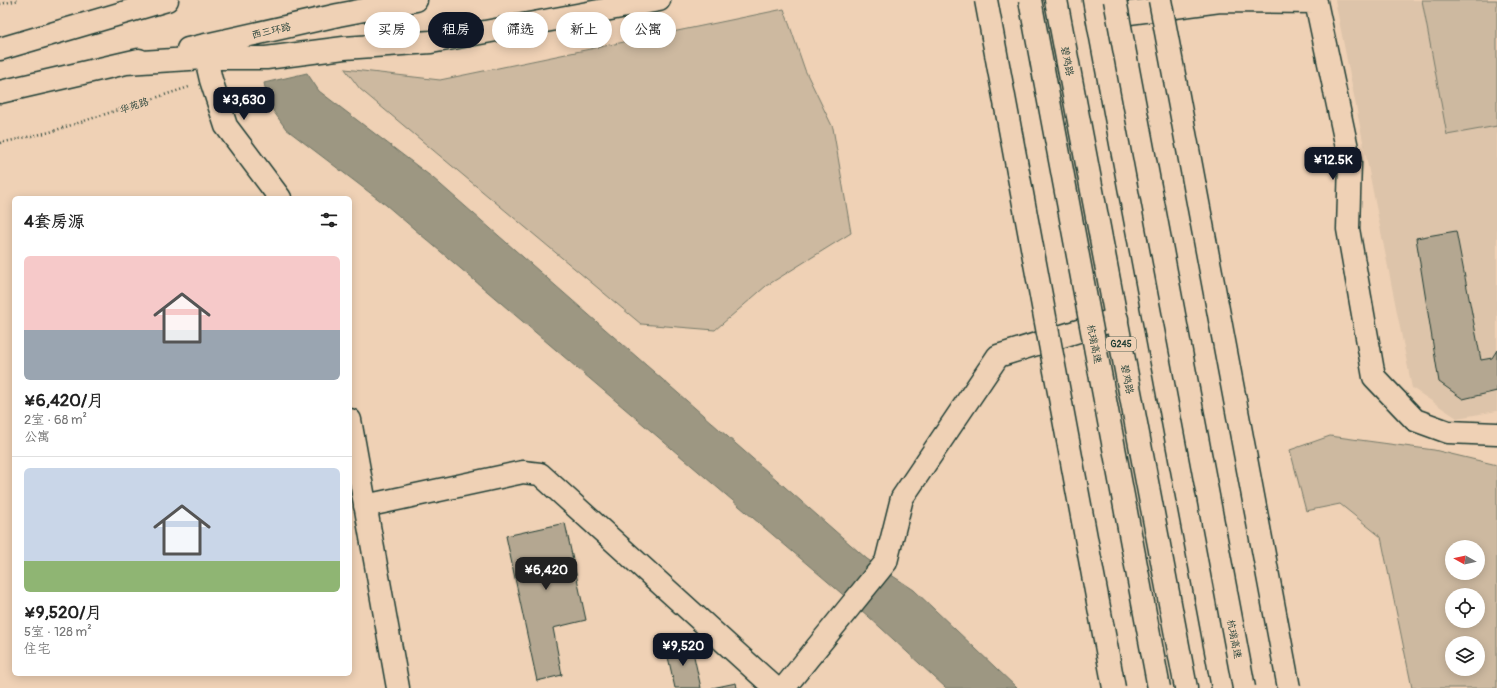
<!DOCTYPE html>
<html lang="zh">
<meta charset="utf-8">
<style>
:root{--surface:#fff;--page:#f6f6f6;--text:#222;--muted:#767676;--line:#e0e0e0;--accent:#111827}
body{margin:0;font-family:Pangolin,"LXGW WenKai TC",sans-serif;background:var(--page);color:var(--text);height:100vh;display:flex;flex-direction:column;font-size:15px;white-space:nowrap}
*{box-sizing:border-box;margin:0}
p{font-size:13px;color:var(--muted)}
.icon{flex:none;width:22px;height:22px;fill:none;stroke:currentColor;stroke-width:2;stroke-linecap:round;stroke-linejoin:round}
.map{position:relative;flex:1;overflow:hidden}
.details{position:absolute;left:12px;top:196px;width:340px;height:480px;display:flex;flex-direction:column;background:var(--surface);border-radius:6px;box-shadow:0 2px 10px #0003}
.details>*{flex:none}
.guide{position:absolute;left:364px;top:12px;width:380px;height:36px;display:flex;gap:8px}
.needle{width:26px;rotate:278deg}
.buttons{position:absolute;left:1445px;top:540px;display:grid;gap:8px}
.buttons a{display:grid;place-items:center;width:40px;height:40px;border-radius:50%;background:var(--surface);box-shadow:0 2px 10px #0003;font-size:20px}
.price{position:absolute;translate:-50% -34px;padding:0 9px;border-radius:8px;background:var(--accent);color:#fff;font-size:13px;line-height:26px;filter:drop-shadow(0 1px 2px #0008)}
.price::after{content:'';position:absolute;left:50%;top:24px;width:12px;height:9px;margin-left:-6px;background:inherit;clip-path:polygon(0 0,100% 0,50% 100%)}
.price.selected{background:#222;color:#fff}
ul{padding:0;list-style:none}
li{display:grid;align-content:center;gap:8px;height:212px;padding:0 12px}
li+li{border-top:1px solid var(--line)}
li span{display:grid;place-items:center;height:124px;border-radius:6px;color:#555}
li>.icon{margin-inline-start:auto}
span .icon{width:72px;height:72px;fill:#fffc;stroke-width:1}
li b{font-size:17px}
h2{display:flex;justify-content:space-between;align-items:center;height:48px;padding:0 12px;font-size:17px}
.pill{padding:0 14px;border-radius:18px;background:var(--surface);box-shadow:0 2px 10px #0003;font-size:14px;line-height:36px}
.pill.selected{background:var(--accent);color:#fff}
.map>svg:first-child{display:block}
</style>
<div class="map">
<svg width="1497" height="688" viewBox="0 0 1497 688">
<rect width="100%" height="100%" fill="#efd1b5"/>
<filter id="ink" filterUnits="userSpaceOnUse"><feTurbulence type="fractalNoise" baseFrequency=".025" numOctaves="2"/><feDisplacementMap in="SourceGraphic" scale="8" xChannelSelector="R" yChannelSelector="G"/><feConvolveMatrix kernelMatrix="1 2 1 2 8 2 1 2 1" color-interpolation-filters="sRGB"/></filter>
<g filter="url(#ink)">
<path fill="#ddc4aa" d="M 1335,0 L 1497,0 L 1497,411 L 1457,418 L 1412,388 Z"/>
<path fill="#cdb9a0" stroke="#767b6a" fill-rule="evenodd" d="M 1422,0 L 1497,0 L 1497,126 L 1447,135 Z
M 784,9 L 805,70 L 833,128 L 851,233 L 766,286 L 715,330 L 641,324 L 360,89 L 345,69 L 440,80 Z
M 1330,436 L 1434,450 L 1497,465 L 1497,688 L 1412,688 L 1381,537 L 1340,504 L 1306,511 L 1290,450 ZM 1452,547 L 1478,547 L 1478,573 L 1452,573 ZM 1452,595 L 1478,595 L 1478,621 L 1452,621 ZM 1452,643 L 1478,643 L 1478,669 L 1452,669 Z"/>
<path fill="#9d9782" stroke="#6b7363" d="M 307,73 L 319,91 L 433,178 L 867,559 L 914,590 L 1017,688 L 946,688 L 868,616 L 386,205 L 286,129 L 269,105 L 264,83 Z"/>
<path fill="#b4a791" stroke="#1f3d34" d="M 1456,231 L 1481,360 L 1492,358 L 1497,350 L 1497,391 L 1463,399 L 1439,382 L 1416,238 Z
M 565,523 L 586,620 L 553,628 L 562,675 L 537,681 L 506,536 Z
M 691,643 L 701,688 L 675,688 L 666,648 Z
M 736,683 L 737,688 L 712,688 Z"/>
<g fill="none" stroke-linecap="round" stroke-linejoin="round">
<g stroke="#1f3d34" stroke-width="25">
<path id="minor" d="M 1099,17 L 1220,1 L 1316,2 L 1350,162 L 1348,229 L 1374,377 L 1415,420 L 1448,432 L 1497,434
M 203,46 L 211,80 L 226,126 L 280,198
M 350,420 L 398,688
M 365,506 L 523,472 L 540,474 L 775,688
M 784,688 L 886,562 L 902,498 L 998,356 L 1117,319"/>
</g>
<g stroke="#1f3d34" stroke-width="25">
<path id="major" d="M 0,49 L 167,0
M 188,49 L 338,15 L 416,0
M 126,63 L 205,58 L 266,58 L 344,48 L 431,42 L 659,0
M 0,92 L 139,60"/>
</g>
<g stroke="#1f3d34" stroke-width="25">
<path id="highway" d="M 1056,0 L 1186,688
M 1094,0 L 1223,688"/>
</g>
<path stroke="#1f3d34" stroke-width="2.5" stroke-dasharray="1 3" stroke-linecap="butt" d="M 0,4 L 19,0
M 0,143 L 50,132 L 189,87"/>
<use href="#minor" stroke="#efd1b5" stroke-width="22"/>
<use href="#major" stroke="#efd1b5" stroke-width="22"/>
<use href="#highway" stroke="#efd1b5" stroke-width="22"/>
<g stroke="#1f3d34" stroke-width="25" stroke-linecap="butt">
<path id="highway-bridge" d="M 986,0 L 1114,688
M 1030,0 L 1159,688
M 1115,0 L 1244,688
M 1160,0 L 1289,688"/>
</g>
<use href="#highway-bridge" stroke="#efd1b5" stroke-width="22"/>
</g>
</g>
<g text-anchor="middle" stroke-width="3.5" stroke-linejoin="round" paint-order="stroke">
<rect fill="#efd1b5" stroke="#5d695b" stroke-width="1" x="1106" y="337" width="30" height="14" rx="3"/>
<g font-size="9" font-weight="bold" fill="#1f3d34">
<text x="1121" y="347">G245</text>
</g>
<g font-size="10" fill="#1f3d34" stroke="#efd1b5">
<text transform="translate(271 30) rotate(-13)" y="4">西三环路</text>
<text transform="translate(1068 61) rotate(79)" y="4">碧鸡路</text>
<text transform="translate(134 105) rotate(-18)" y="4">华苑路</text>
<text transform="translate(1095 344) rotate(79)" y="4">杭瑞高速</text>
<text transform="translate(1128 379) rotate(79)" y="4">碧鸡路</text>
<text transform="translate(1235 639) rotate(79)" y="4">杭瑞高速</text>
</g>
</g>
</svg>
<div class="buttons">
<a><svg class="needle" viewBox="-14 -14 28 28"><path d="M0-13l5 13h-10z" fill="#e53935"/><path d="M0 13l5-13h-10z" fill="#767676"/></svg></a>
<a><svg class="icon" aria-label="locate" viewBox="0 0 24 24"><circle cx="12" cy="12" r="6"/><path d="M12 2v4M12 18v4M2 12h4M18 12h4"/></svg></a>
<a><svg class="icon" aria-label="layers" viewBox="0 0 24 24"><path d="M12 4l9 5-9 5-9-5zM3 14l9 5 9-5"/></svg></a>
</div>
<b class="price" style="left:244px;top:121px">¥3,630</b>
<b class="price" style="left:1333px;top:181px">¥12.5K</b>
<b class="price selected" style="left:546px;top:591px">¥6,420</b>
<b class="price" style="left:683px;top:667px">¥9,520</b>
<div class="guide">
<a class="pill">买房</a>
<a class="pill selected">租房</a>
<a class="pill">筛选</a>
<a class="pill">新上</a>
<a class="pill">公寓</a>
</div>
<section class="details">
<h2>4套房源<svg class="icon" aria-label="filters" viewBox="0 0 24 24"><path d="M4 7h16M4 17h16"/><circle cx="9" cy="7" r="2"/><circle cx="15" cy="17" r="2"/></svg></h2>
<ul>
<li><span style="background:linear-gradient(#f6c9c9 60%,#9aa5b1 0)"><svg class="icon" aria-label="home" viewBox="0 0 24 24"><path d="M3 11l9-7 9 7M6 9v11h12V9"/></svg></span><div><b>¥6,420/月</b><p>2室 · 68 m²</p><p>公寓</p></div></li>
<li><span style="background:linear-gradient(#c9d6e8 75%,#8fb573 0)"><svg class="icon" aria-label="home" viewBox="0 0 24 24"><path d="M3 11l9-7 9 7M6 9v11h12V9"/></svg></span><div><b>¥9,520/月</b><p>5室 · 128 m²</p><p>住宅</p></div></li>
</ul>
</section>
</div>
